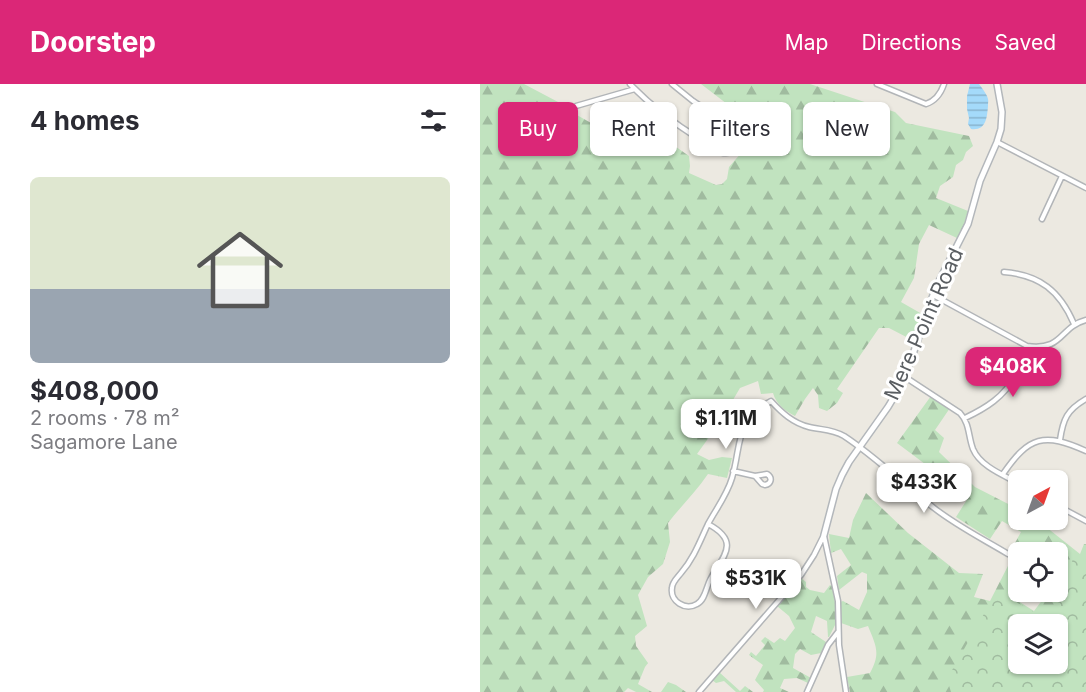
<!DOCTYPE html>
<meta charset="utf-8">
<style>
:root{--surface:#fff;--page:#f7f7f7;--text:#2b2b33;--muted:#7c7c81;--accent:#db2777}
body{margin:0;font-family:Inter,sans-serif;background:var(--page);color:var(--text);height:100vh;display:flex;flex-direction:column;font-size:22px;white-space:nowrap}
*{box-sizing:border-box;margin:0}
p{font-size:20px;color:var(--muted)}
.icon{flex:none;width:33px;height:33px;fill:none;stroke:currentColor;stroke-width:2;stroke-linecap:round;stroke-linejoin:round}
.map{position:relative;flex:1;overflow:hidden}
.details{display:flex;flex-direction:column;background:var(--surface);width:480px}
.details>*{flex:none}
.guide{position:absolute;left:18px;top:18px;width:498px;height:54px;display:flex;gap:12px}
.needle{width:39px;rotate:41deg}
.controls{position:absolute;left:528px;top:386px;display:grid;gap:12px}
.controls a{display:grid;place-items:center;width:60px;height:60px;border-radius:9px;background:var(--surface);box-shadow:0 2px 4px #0004;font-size:30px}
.price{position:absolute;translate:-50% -51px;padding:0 14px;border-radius:12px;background:#fff;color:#222;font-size:20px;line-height:39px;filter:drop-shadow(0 2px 3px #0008)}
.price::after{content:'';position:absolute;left:50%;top:36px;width:18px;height:14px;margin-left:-9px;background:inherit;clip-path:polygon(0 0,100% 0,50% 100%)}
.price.active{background:var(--accent);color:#fff}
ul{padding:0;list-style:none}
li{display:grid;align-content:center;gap:12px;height:318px;padding:0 30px}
li span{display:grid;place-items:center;height:186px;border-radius:9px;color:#555}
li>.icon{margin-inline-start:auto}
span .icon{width:108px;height:108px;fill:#fffc;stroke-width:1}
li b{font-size:26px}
h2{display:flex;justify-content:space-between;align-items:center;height:72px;padding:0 30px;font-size:26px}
.pill{padding:0 21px;border-radius:9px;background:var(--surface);box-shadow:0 2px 4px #0004;font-size:21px;line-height:54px}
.pill.active{background:var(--accent);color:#fff}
header{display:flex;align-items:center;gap:36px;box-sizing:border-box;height:84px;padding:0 30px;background:var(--accent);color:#fff}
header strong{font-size:28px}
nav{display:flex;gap:33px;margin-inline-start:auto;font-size:21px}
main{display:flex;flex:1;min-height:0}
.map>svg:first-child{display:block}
</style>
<header>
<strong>Doorstep</strong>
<nav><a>Map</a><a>Directions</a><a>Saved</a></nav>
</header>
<main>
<section class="details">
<h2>4 homes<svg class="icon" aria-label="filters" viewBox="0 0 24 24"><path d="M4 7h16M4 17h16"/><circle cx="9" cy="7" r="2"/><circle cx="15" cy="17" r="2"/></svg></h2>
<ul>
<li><span style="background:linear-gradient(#dfe7d0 60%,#9aa5b1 0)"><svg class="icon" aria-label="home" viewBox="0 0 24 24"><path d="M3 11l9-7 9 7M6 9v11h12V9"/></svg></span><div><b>$408,000</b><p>2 rooms · 78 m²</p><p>Sagamore Lane</p></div></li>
</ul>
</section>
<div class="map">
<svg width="606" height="608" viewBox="0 0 606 608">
<defs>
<pattern id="forest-firs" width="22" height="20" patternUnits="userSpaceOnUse" patternTransform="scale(1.5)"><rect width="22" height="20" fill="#c1e3bf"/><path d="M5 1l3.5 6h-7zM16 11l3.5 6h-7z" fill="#a0bb9f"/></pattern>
<pattern id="park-crowns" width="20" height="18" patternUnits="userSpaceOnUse" patternTransform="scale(1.5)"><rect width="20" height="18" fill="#c1e3bf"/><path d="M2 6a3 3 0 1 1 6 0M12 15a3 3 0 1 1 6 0" fill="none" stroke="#a0bb9f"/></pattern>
<pattern id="water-rules" width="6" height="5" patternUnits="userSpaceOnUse" patternTransform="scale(1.5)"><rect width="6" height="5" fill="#a4dafa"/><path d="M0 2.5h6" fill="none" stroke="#89b4ce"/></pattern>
</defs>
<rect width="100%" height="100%" fill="#ece9e1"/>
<path fill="url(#forest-firs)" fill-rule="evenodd" d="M 0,0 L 44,0 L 80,19 L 88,26 L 127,48 L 129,45 L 125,35 L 142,25 L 209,72 L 210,82 L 209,89 L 236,101 L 242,100 L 247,95 L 249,83 L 281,46 L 221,0 L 330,0 L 415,28 L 426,39 L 489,52 L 493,62 L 486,68 L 483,76 L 476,81 L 473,93 L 460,102 L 456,114 L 488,127 L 483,144 L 477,154 L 449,141 L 439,160 L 434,194 L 421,218 L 442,230 L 434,257 L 409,244 L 399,244 L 357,305 L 363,309 L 357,319 L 347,327 L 339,324 L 338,311 L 333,304 L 325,315 L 315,332 C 305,327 296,320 293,309 L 281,310 L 278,297 L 260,304 L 240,338 L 217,370 L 229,376 L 242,373 L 252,374 L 247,394 L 228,390 C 216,408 201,422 188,439 L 190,458 L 183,480 L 168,493 L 158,511 L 167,542 L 155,552 L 156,562 L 168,579 L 165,583 L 158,600 L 172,608 L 156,608 L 148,604 L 144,608 L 0,608 Z
M 451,312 L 470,324 L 455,346 L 464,354 L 459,368 L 495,403 L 538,425 L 538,435 L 556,435 L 600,470 L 604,460 L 606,460 L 606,608 L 370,608 L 367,593 L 390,589 C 401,569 396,562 388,542 L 378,545 L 361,539 L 360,518 L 363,517 L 379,526 L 387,508 L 387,490 L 382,488 L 359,506 L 357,492 L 371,481 L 361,465 L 351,469 L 349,450 L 369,454 L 373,436 L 386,409 L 428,449 L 479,489 L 503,490 L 494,513 L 510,517 L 531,476 L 538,480 L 538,517 L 554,527 L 569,507 L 578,507 L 578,468 L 538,468 L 538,471 L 531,466 L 541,448 L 522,437 L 510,455 L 476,433 L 488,414 L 453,386 L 417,359 ZM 538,540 L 578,540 L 578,579 L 538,579 Z
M 321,494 L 326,498 L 326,503 L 330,506 L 344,509 L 350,501 L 352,502 L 355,518 L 356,539 L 349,553 L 348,553 L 347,537 L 336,532 L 331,548 L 346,558 L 341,569 L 331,571 L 320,565 L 315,570 L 313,584 L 331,594 L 328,599 L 317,594 L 304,595 L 300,604 L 309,608 L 283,608 L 284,606 L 275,596 L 283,581 L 269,571 L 271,568 L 276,572 L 285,561 L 281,557 L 285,553 L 294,559 L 300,554 L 305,557 L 315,544 L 309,532 L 297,522 Z
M 239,588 L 260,607 L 265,602 L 273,608 L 256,608 L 244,597 L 236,599 L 232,596 Z
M 188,598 L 196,601 L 206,608 L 181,608 Z"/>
<path fill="url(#park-crowns)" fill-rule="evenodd" d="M 595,469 L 606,475 L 606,608 L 471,608 L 467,595 L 517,507 L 571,538 ZM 538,540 L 578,540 L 578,579 L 538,579 Z"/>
<path fill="url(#water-rules)" d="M 490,0 L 499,0 C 502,4 505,8 507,12 C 509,17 508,17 508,22 C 507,34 506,47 491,45 L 488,40 L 489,34 L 487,25 L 487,12 Z"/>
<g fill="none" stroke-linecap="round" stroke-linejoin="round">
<g stroke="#b2b5b8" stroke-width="7">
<path id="street" d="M 150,0 C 171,22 195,40 221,56 C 228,61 237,69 246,69 C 255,69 259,61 260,53 L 256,46 L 213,17 L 192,0
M 397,0 L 446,20 C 455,17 461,9 464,0
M 96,22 L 155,5
M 517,58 L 606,104
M 562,135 L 582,92
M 524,188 C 560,191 580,207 594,240
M 453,211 L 547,262 C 584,267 579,243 606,236
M 425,293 L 480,329 C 490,340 488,352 493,365 C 500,382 523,391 538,399
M 485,334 C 506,324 524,313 535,292 C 540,283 542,272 547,262
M 580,356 C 583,335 587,326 606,315
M 253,387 L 275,392
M 287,390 C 293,394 291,400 285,401 L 282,400 L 275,392 Z
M 523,390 C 549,352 564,348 606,367
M 578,422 L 606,437
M 228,440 C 236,425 247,411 252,394 C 262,359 254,338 291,317 C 302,329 313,339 329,343 C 341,346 352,345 364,352 C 396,373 424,401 454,424 C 477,442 503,455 528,470
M 228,440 C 262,458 242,473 230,496 C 226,504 225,516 217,520 C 205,527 190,517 192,504 C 192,498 198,493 201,489 C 214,474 220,457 228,440 Z
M 344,452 L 358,517 L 359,561 L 366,608
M 219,608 L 321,491 L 334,471 L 344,451
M 327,608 L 348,561 L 358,548"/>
</g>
<g stroke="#b3b7bb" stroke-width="8">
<path id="secondary" d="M 344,451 L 356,405 L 362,391 L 369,378 L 408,323 L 420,303 L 429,282 L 455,205 L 488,140 L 500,97 L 517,58 L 521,45 L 522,28 L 517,0"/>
</g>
<use href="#street" stroke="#fff" stroke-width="4"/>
<use href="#secondary" stroke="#fff" stroke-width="5"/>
</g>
<g text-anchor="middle" stroke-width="6" stroke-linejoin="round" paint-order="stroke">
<g font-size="21" fill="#5a5e62" stroke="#fff">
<text transform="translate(444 240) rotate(-66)" y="7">Mere Point Road</text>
</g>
</g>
</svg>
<div class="controls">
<a><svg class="needle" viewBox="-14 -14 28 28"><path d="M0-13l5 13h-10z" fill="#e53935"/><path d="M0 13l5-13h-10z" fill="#7c7c81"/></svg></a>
<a><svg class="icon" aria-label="locate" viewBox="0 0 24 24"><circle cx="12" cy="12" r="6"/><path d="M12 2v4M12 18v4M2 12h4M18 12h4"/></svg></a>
<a><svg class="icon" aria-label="layers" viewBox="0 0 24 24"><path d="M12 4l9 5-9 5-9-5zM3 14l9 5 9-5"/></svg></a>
</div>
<b class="price active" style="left:533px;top:314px">$408K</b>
<b class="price" style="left:246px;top:366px">$1.11M</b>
<b class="price" style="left:444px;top:430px">$433K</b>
<b class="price" style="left:276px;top:526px">$531K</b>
<div class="guide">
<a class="pill active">Buy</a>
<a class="pill">Rent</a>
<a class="pill">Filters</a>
<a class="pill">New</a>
</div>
</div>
</main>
